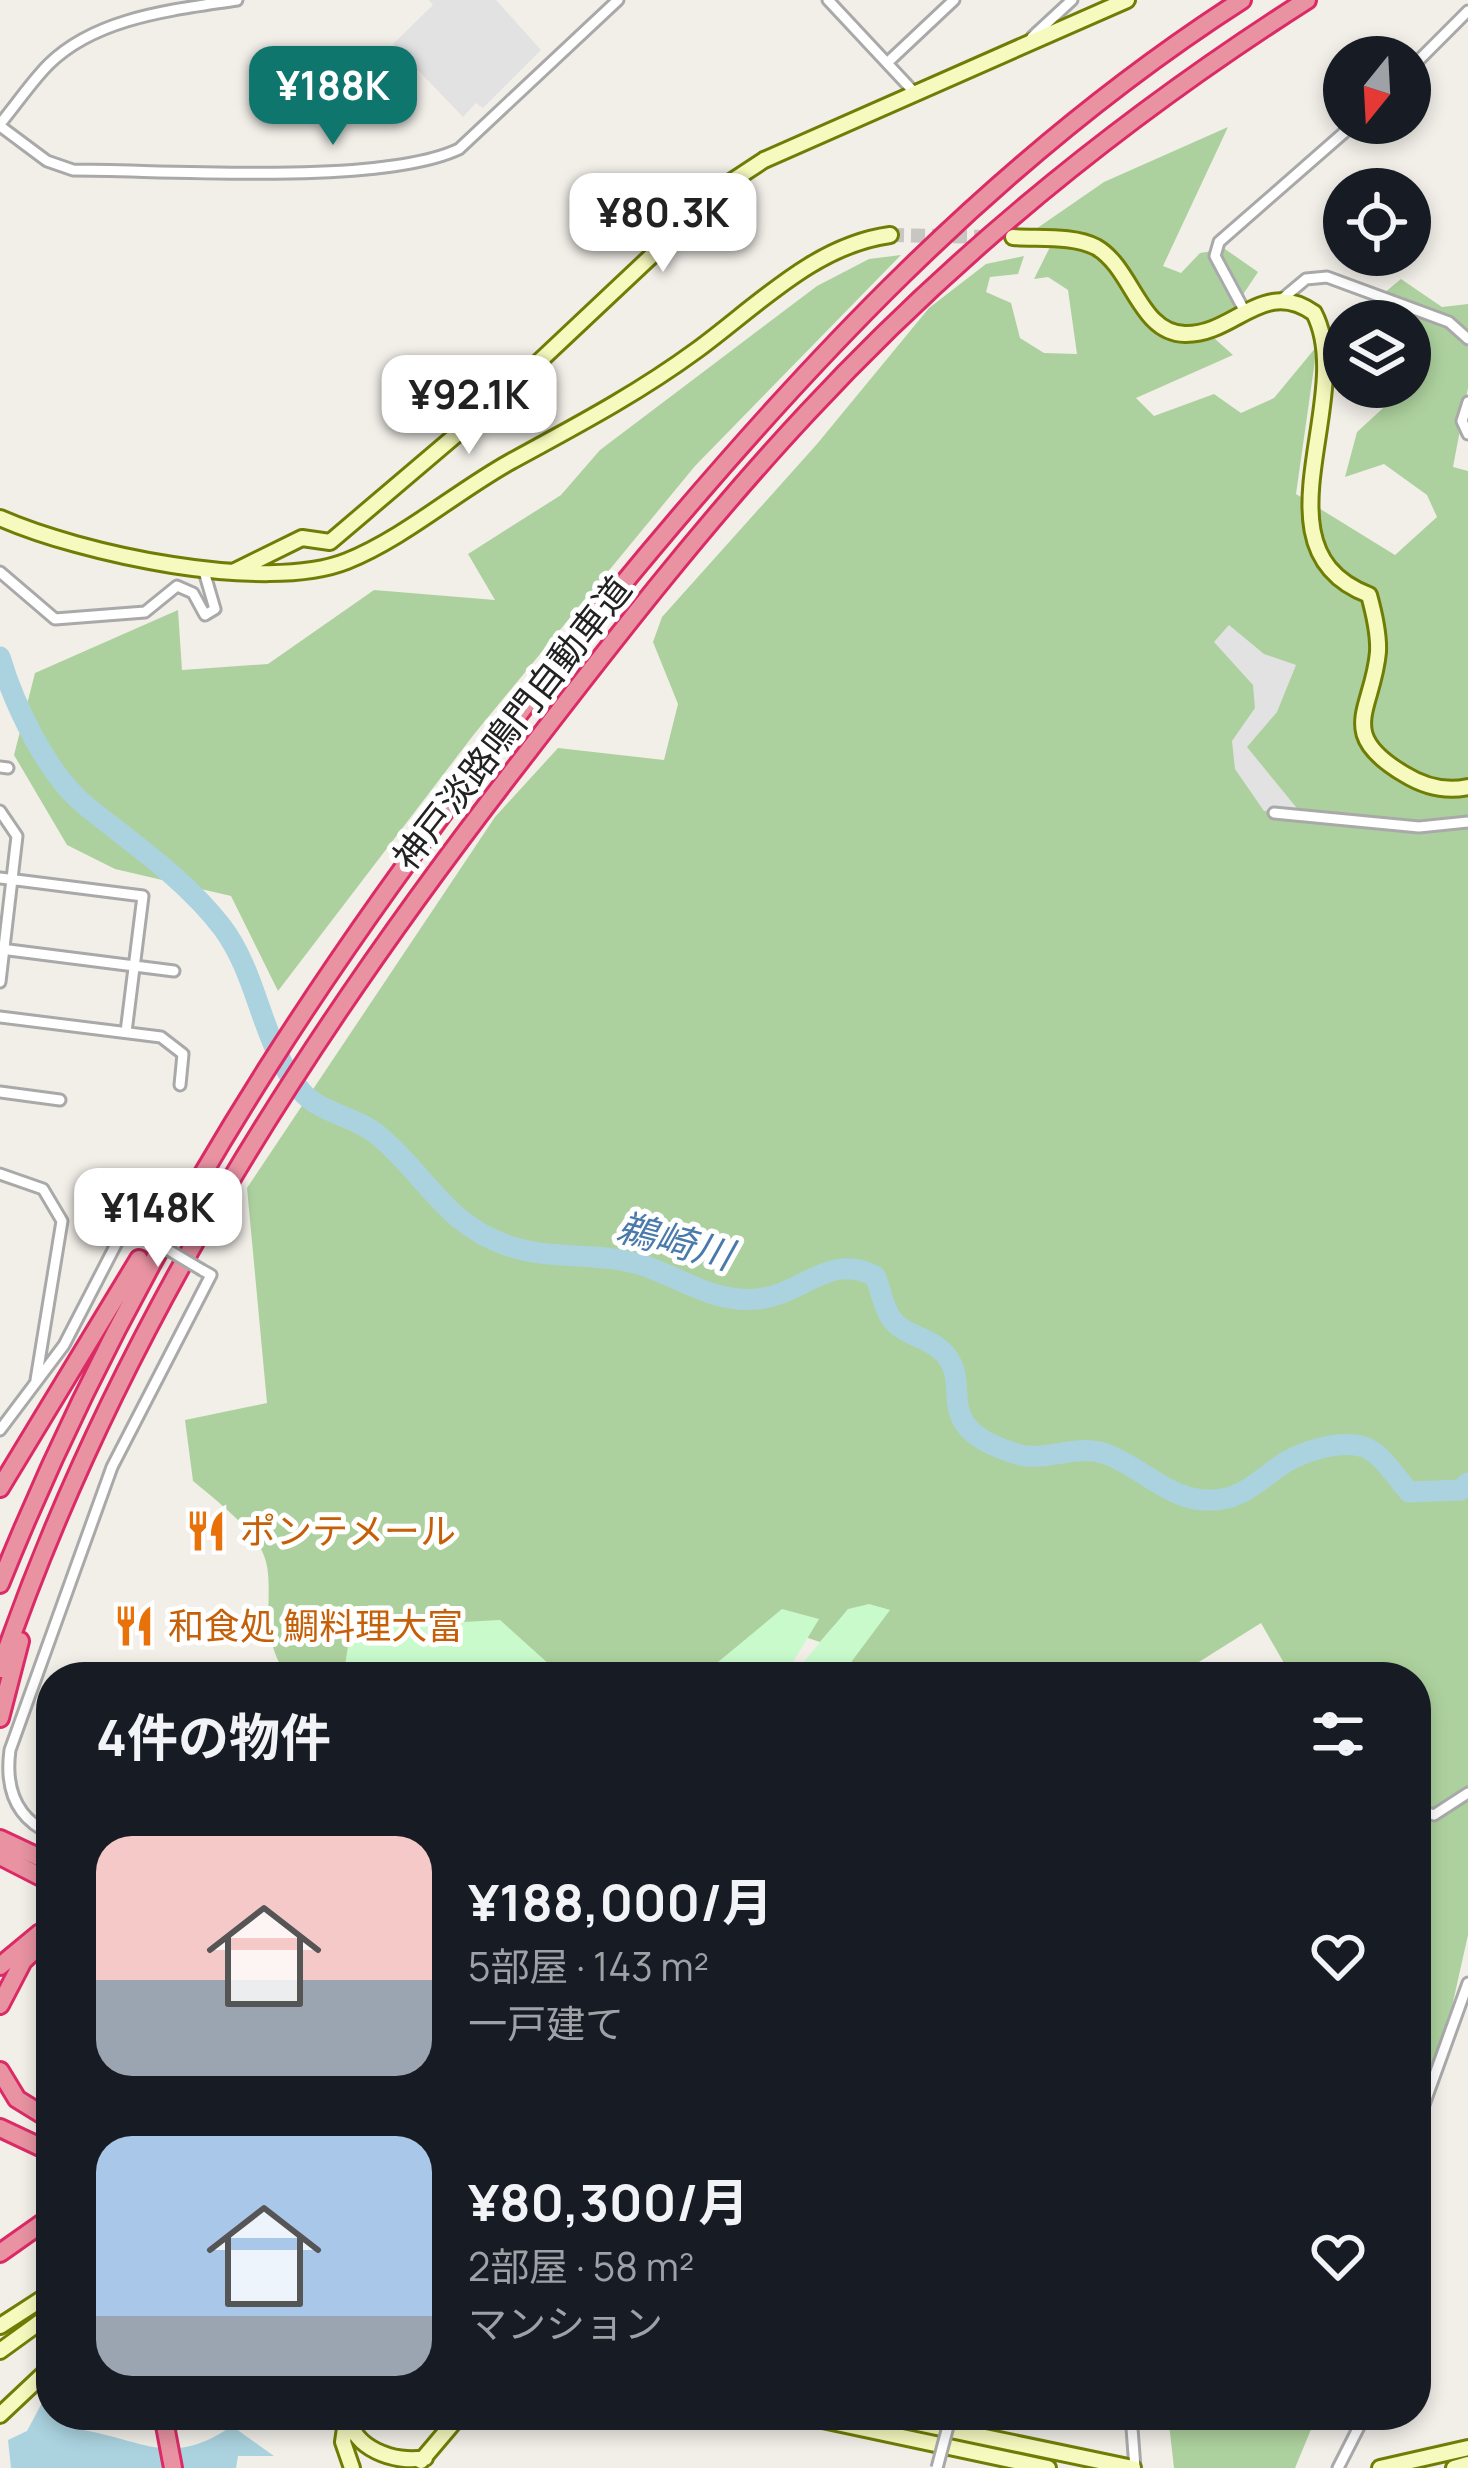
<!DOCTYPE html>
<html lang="ja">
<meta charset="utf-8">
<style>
:root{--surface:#171b24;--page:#242831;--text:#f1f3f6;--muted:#9ea1a6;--accent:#0f766e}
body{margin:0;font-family:Manrope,"Noto Sans JP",sans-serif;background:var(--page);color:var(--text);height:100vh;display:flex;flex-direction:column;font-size:45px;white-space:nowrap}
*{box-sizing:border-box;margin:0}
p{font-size:39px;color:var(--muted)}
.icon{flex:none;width:66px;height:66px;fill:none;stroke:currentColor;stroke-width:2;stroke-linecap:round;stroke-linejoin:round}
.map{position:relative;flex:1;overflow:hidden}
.drawer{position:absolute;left:36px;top:1662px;width:1395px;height:768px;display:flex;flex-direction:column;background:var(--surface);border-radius:48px;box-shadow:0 6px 18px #0003}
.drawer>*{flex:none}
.needle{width:78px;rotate:198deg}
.buttons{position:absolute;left:1323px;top:36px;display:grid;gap:24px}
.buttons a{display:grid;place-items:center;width:108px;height:108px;border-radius:50%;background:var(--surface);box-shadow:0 6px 18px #0003;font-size:60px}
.price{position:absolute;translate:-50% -102px;padding:0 27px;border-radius:24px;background:#fff;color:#222;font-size:39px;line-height:78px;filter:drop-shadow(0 3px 6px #0008)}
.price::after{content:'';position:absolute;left:50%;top:72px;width:36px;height:27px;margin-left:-18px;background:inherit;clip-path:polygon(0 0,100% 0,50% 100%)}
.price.current{background:var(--accent);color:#fff}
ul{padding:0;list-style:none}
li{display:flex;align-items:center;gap:36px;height:300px;padding:0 60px}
li span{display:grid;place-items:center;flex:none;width:336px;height:240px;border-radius:36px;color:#555}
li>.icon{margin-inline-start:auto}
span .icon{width:144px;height:144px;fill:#fffc;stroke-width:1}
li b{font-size:51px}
h2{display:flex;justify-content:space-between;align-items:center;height:144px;padding:0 60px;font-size:51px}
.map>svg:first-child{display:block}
</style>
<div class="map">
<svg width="1468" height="2468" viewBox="0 0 1468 2468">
<rect width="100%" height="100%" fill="#f2efe9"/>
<path fill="#add19e" d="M 1228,127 L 1163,266 L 1181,273 L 1200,253 L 1225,249 L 1258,272 L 1214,338 L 1233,355 L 1136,398 L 1154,416 L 1214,394 L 1241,413 L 1274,398 L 1317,346 L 1296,494 L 1395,555 L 1437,517 L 1427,495 L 1384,464 L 1345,477 L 1357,432 L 1393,399 L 1358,392 L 1359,387 L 1410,387 L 1410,321 L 1369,321 L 1372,303 L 1401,279 L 1442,307 L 1468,304 L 1468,388 L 1453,467 L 1468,471 L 1468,1935 L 1451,2011 L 1424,2090 L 1416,2087 L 1416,1677 L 1260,1677 L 1288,1670 L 1261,1623 L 1175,1677 L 840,1677 L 889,1610 C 854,1598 842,1617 820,1642 L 787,1631 L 738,1677 L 288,1677 C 253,1629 280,1584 261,1549 C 245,1522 217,1501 193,1481 L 185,1420 L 267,1403 L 247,1188 L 495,817 L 558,748 L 664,760 L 678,704 L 653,642 L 662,617 L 817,444 L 929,308 L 986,264 L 1024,256 L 1018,274 L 990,277 L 986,292 L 1011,303 L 1020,338 L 1044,353 L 1077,354 L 1068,290 L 1048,277 L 1034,279 L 1055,237 L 1033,231 L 1104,182 Z
M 901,255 L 695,466 L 475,733 L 278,991 L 231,896 L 115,869 L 67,845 L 14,755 L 35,673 L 178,610 L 182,670 L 268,664 L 374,590 L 495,600 L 468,554 L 561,495 L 600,450 L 817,286 L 869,259 Z
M 1168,2415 L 1317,2415 L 1295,2468 L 1174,2468 Z"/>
<path fill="#c8facc" d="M 869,1604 L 890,1610 L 840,1677 L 791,1677 L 848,1609 Z
M 782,1609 L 819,1619 L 784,1677 L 700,1677 Z
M 500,1620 L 550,1665 L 579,1677 L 343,1677 L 351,1628 Z"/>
<path fill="#e2e2e2" d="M 429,0 L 496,0 L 541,50 L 483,108 L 476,103 L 463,117 L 393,44 L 433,5 Z
M 1229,625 L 1264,654 L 1296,665 L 1277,712 L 1247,747 L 1300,812 L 1264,811 L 1235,769 L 1232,741 L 1255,708 L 1253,685 L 1214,642 Z"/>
<path fill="#aad3df" d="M 51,2386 L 51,2415 L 78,2415 L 83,2430 C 143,2440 171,2468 232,2426 L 274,2456 L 238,2456 L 236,2468 L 11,2468 L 8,2440 L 27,2431 Z"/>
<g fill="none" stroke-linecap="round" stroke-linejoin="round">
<path stroke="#aad3df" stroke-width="21" d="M 0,657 C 14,705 47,774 86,806 C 133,844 184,878 222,927 C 259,976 261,1044 301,1091 C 321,1114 356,1116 379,1136 C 427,1176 445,1225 509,1246 C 553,1261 601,1251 645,1266 C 682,1279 715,1303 757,1299 C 803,1295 828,1252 875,1276 C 881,1289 883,1307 891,1318 C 903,1336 930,1337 944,1353 C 975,1386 926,1427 1017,1454 C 1046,1463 1073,1443 1106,1454 C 1147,1469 1173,1507 1222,1499 C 1243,1496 1261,1480 1277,1468 C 1298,1452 1339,1439 1364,1447 C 1382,1453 1397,1479 1409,1492 L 1461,1490 L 1468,1483"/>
<path stroke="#c8c6c1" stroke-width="14" stroke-dasharray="14 7" stroke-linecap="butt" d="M 890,235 L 990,237"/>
<g stroke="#a9a9a9" stroke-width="15">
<path id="street" d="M 828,0 L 914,92
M 1032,37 L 1072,0
M 887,63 L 954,0
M 1410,69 L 1468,11
M 0,124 C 16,105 31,82 49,64 C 97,17 173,10 237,0
M 0,126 L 47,161 L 73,170 C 167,170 380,186 459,149 L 618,0
M 1282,299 L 1306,279 L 1327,277 L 1449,322 L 1468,339
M 1244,310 L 1215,256 L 1219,242 L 1355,123
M 1468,402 L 1462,421 L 1468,434
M 0,572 L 55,619 L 145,612 L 177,586 L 193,593 L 205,615 L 215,609 L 203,568
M 0,767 L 8,768
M 0,811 L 17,836 L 0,982
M 1274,813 L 1419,827 L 1468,822
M 0,878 L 143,896 L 126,1032
M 1,949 L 174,971
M 0,1017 L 161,1037 L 183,1054 L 180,1085
M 0,1092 L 60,1100
M 0,1174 L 43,1189 L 62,1221 L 36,1380
M 0,1430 L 64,1345 L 126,1225 L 137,1231
M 1416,1809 L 1434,1815 L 1468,1793
M 51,1834 C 15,1818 5,1787 10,1750 L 112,1467 L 211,1275 L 202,1270
M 1416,2193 L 1421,2113 L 1468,1983
M 1131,2415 L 1135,2468
M 1338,2468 L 1365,2415"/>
</g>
<g stroke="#707d05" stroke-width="20">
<path id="secondary" d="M 1013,237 C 1038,239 1073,235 1096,247 C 1133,268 1139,333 1185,334 C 1235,335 1263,277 1314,313 C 1358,398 1249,550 1369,595 C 1374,613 1379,633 1378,652 C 1373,710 1335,733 1404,774 C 1425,787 1445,792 1468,787
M 0,518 C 79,553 265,594 347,561 C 404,538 456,492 510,462 C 576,426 637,394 697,350 C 757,306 815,245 890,235
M 233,572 L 302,538 L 330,542 L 510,389 L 729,183 L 764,160 L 1127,0
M 0,2326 L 51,2293
M 0,2351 L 51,2314
M 0,2415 L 51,2367
M 349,2415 C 351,2448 395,2464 425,2458
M 799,2415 L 1048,2468
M 879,2415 L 1133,2468
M 346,2421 L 343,2442 L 352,2468
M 421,2461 L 460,2415
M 1380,2468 L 1468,2448
M 1454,2468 L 1468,2464"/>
</g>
<g stroke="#dc2a67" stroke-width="22">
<path id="highway" d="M 0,1488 L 139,1259
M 0,1584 C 148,1216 363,902 613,596 C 797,372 996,158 1242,0
M 0,1669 C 115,1334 310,1031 526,754 C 616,637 707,520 808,412 C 955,254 1125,116 1307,0
M 0,1718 L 20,1641
M 0,1839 L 51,1863
M 0,1856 L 51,1882
M 0,1966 L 40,1933
M 0,2005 L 23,1961 L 51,1935
M 0,2071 L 17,2099 L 51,2120
M 0,2128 L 51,2152
M 0,2253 L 51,2217
M 163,2415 L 173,2468"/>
</g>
<use href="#street" stroke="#fff" stroke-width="9"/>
<use href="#secondary" stroke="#f7fabf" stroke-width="14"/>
<use href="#highway" stroke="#e892a2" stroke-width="16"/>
<g stroke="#a9a9a9" stroke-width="15" stroke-linecap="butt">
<path id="street-bridge" d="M 137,1231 L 202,1270
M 937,2468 L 951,2415"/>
</g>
<use href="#street-bridge" stroke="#fff" stroke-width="9"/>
</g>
<defs>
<g id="restaurant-bare" transform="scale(3.24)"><path d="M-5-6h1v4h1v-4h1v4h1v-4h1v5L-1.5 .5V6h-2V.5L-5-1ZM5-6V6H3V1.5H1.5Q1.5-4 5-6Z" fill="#e8710a" stroke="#fff" stroke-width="2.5" paint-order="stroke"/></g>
</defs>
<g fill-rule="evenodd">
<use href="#restaurant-bare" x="206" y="1531"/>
<use href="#restaurant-bare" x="134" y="1626"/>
</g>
<g text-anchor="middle" stroke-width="10" stroke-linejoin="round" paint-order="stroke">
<g font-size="36" fill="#222" stroke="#fff">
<text transform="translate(512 723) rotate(-52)" y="13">神戸淡路鳴門自動車道</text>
</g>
<g font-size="36" fill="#c56008" stroke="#fff" text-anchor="start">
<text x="240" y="1544">ポンテメール</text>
<text x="168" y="1639">和食処 鯛料理大富</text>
</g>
<g font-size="39" font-style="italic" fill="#4a7aab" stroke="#fff">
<text transform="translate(675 1241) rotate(15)" y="14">鵜崎川</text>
</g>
</g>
</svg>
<div class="buttons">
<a><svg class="needle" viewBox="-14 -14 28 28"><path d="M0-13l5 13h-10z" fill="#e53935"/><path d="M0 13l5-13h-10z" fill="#9ea1a6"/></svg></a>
<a><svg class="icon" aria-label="locate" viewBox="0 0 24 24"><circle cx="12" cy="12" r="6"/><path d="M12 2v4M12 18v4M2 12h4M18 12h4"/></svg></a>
<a><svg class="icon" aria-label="layers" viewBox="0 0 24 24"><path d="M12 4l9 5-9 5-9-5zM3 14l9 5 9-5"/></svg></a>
</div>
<b class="price current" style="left:333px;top:148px">¥188K</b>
<b class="price" style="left:663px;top:275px">¥80.3K</b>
<b class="price" style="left:469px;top:457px">¥92.1K</b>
<b class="price" style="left:158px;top:1270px">¥148K</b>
<section class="drawer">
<h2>4件の物件<svg class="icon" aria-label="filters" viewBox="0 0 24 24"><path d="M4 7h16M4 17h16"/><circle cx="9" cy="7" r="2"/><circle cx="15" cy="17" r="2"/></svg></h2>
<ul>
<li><span style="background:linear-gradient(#f6c9c9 60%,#9aa5b1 0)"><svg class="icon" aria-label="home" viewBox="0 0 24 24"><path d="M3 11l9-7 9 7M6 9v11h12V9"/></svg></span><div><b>¥188,000/月</b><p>5部屋 · 143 m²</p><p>一戸建て</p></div><svg class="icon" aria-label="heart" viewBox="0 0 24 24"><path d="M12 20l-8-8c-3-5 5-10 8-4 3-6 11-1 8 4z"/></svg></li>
<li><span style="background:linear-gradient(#a9c7e8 75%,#9aa5b1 0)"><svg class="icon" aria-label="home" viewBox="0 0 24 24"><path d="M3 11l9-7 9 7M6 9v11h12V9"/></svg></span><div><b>¥80,300/月</b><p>2部屋 · 58 m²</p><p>マンション</p></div><svg class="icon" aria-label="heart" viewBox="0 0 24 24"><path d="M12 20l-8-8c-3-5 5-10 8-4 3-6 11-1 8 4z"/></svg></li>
</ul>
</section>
</div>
